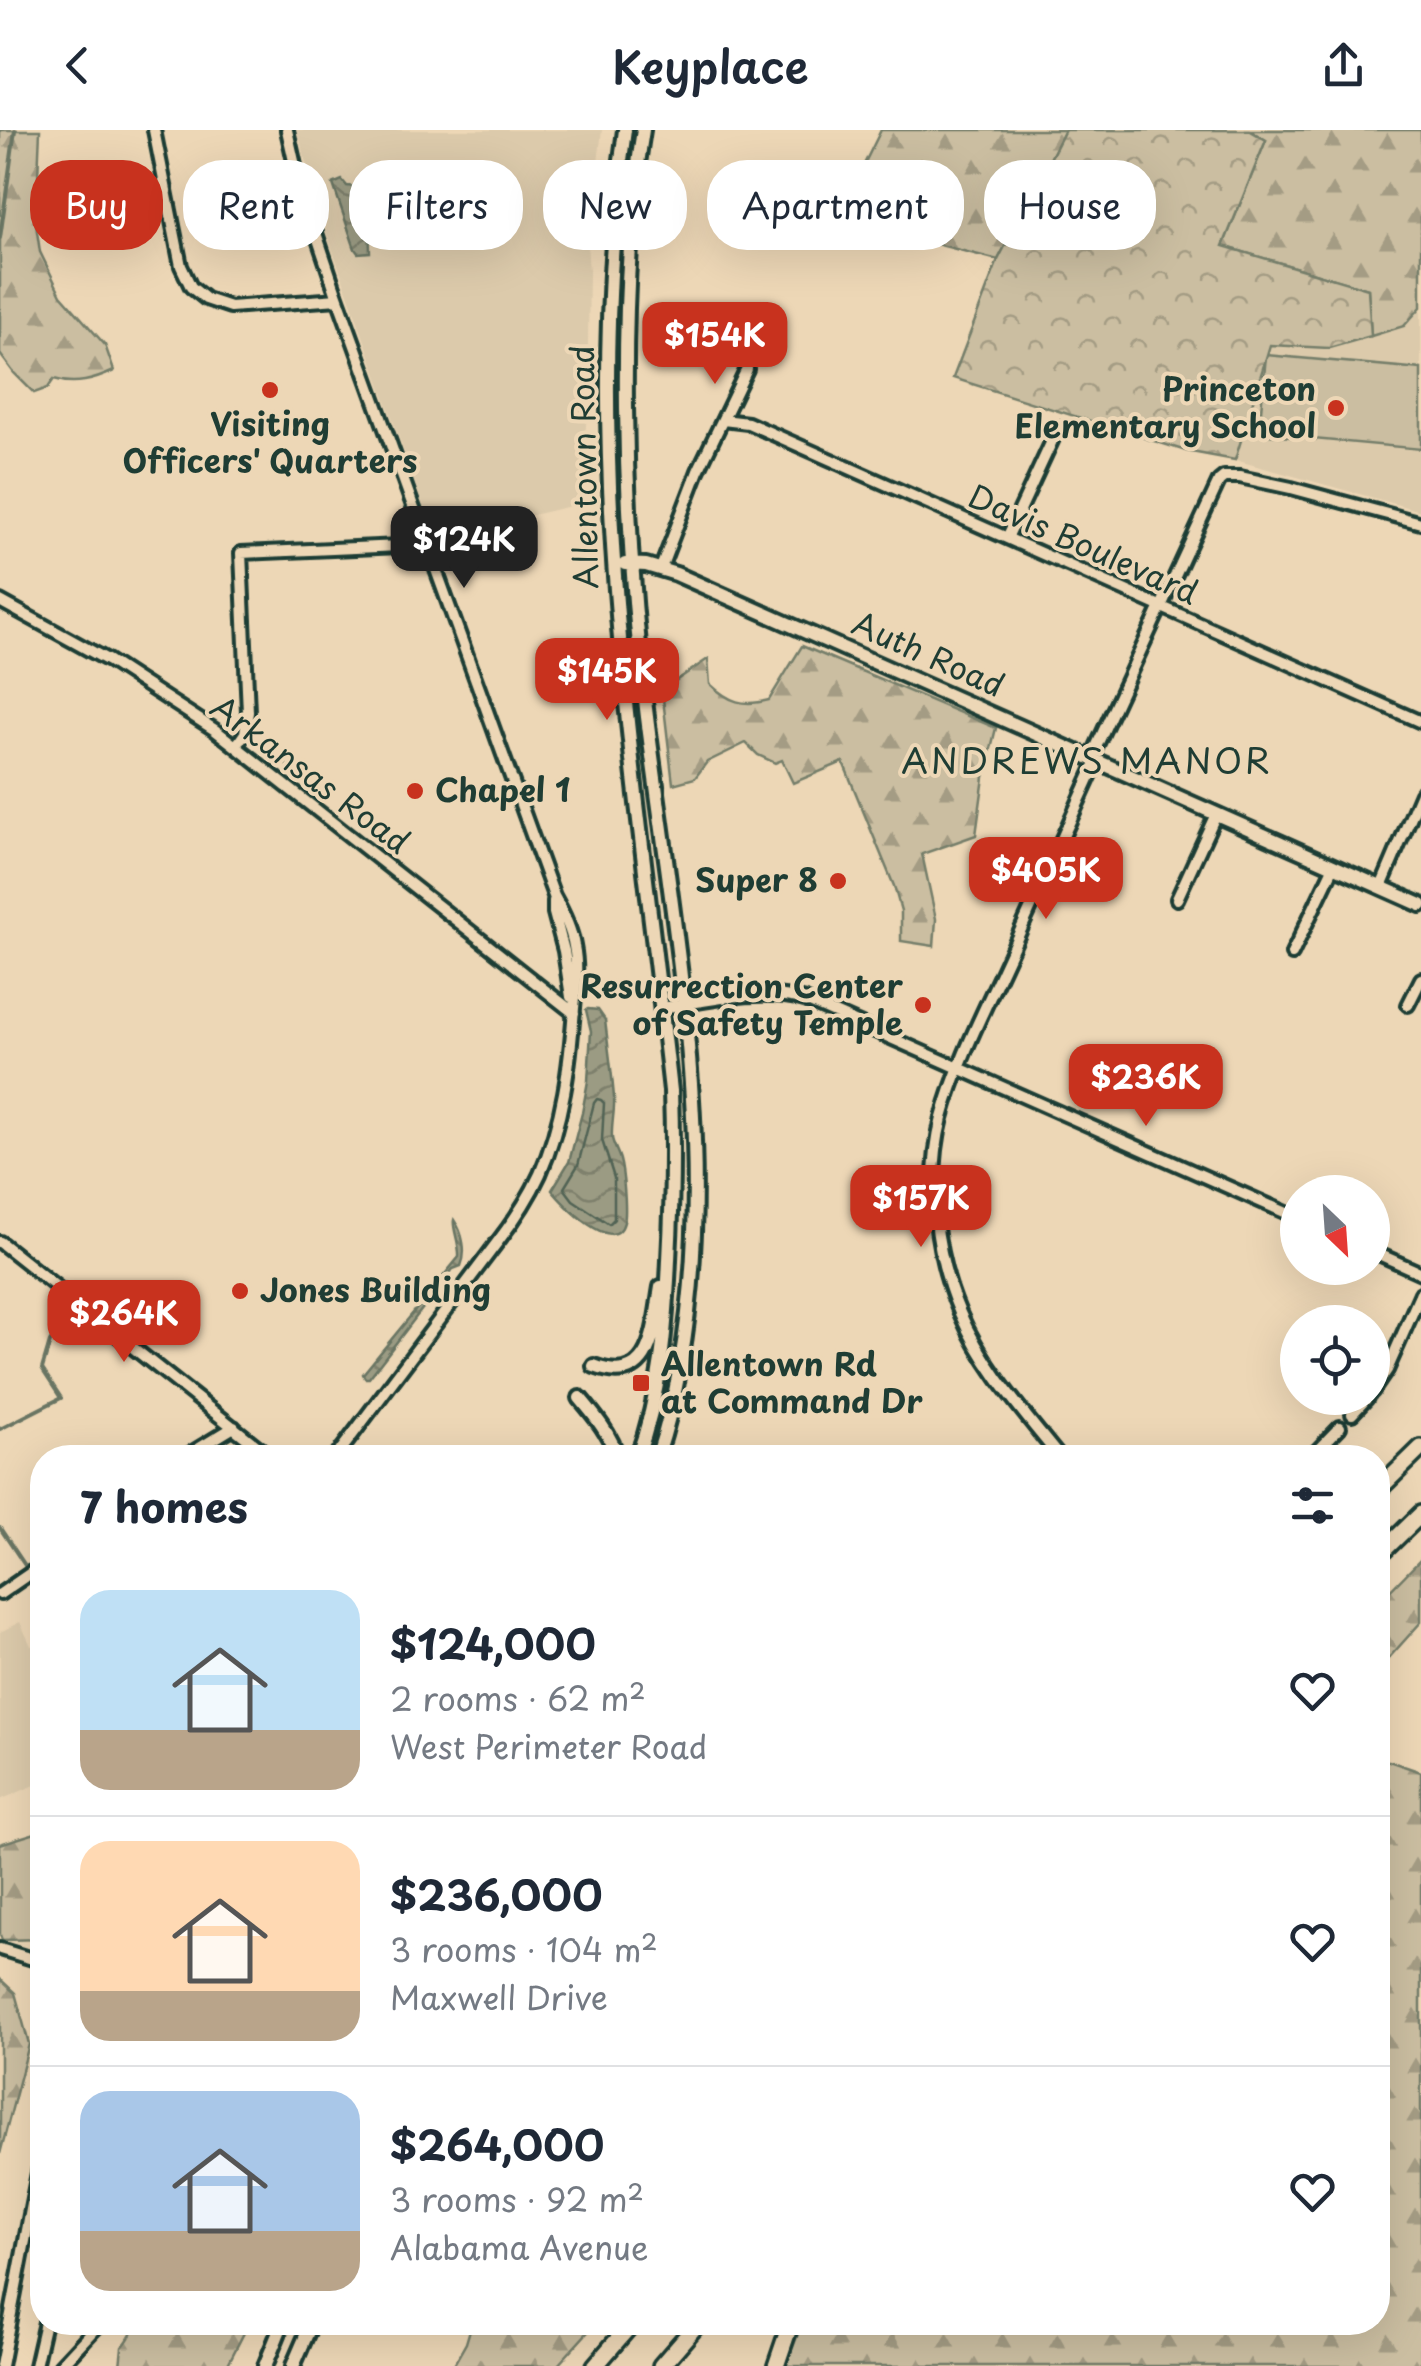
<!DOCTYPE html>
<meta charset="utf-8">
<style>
:root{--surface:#fff;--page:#f2f2f3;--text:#1f2937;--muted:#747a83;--line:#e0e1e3;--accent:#c8321e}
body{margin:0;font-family:"Playpen Sans",sans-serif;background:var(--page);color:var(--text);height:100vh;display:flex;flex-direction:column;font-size:38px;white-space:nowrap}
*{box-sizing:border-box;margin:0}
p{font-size:32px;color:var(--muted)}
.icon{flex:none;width:55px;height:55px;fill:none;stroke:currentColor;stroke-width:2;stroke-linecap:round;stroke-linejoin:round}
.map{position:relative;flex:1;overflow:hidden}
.panel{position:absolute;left:30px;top:1315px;width:1360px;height:890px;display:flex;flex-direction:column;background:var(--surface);border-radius:40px;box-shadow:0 10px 40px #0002}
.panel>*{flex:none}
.guide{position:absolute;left:30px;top:30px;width:1362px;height:90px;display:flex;gap:20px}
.needle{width:65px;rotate:155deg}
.controls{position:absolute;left:1280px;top:1045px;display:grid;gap:20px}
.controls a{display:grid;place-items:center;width:110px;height:110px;border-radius:50%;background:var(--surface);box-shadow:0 10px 40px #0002;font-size:50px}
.price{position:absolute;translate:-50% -85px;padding:0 22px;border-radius:20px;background:var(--accent);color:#fff;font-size:32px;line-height:65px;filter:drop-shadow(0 2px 5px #0008)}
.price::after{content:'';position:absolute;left:50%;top:60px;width:30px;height:22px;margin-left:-15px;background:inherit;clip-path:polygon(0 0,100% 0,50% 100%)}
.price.selected{background:#222;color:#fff}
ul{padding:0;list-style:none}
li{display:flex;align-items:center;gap:30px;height:250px;padding:0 50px}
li+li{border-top:2px solid var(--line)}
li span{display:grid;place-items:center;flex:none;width:280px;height:200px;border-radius:30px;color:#555}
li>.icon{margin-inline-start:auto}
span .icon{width:120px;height:120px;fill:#fffc;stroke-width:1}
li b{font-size:42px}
h2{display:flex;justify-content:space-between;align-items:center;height:120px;padding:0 50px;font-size:42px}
.tag{padding:0 35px;border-radius:40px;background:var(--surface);box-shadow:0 10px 40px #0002;font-size:35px;line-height:90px}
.tag.selected{background:var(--accent);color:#fff}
header{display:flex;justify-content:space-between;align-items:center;height:130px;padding:0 50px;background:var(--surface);font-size:45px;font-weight:600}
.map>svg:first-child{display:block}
</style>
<header><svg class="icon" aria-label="back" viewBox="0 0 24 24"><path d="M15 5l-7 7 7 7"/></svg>Keyplace<svg class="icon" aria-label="share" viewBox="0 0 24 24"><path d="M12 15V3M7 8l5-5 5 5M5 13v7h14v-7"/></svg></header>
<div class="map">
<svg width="1421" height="2236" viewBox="0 0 1421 2236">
<defs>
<pattern id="forest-firs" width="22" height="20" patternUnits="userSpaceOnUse" patternTransform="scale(2.5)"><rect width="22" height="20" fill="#cbbea1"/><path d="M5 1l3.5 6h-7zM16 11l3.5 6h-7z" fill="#a49c84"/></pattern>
<pattern id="park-crowns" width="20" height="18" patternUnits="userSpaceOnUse" patternTransform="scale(2.5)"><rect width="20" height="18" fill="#cbbea1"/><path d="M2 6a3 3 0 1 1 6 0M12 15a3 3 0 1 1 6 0" fill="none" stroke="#a49c84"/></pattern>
<pattern id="water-waves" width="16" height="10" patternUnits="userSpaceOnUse" patternTransform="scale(2.5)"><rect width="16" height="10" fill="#9b9b83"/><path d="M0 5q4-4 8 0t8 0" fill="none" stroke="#7e806c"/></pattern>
</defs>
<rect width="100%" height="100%" fill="#edd7b6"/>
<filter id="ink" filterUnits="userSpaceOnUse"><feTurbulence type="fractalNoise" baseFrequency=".01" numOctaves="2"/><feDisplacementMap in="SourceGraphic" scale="20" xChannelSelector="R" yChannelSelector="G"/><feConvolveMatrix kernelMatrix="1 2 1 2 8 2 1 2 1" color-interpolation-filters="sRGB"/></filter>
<g filter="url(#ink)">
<path fill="#dccaab" d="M 297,0 L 602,0 L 594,65 L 585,85 L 589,141 L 587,284 L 579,374 L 520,388 L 498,397 L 476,411 L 456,419 L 439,421 L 322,90 Z
M 1421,177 L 1421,381 L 1235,330 L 1271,215 L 1329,218 L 1403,196 Z
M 20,1492 L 31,1516 L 39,1516 L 42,1525 L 42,1652 L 0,1670 L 0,1502 Z"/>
<path fill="#cbbea1" stroke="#757e6a" stroke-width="2.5" d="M 1266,225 L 1421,239 L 1421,319 L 1259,304 Z"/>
<path fill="url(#forest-firs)" stroke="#757e6a" stroke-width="2.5" d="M 0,0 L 40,0 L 36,95 L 40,122 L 61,165 L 105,215 L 114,241 C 95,250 75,256 54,249 L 48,258 L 34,263 L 14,243 L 0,224 L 0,96 L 2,86 L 0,85 Z
M 881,0 L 1065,0 L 998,130 L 917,109 L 840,83 Z
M 1249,0 L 1421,0 L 1421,177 L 1404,196 L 1371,206 L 1368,159 L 1223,116 L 1266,10 Z
M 802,516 L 996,598 L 984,647 L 976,705 L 922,724 L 936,789 L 934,816 L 901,811 L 901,781 L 894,756 L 843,632 L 793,653 L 782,630 L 775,633 L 758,625 L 746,613 L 707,632 L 695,648 L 673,654 L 662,560 L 708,529 L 710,554 C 729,572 743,577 769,570 Z
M 1421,1429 L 1421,1492 L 1378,1540 L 1378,1473 Z
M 1378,1631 L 1389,1631 L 1421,1642 L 1421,2236 L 786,2236 L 802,2193 L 937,2193 L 949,2200 L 964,2192 L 1378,2192 Z
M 42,1701 L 42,1809 L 2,1810 L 0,1805 L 0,1714 Z
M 0,1849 L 15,1863 L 29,1914 L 0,2024 Z
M 140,2193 L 140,2192 L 249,2193 L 227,2236 L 120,2236 L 122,2217 C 130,2210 131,2200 140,2193 Z
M 472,2193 L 473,2192 L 596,2193 L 557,2236 L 453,2236 L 466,2213 Z"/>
<path fill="url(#park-crowns)" stroke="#757e6a" stroke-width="2.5" d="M 1065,0 L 1249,0 L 1266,10 L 1223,116 L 1368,159 L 1371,206 L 1329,218 L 1270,215 L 1235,330 L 1186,321 L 953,248 L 998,130 Z"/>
<path fill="url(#water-waves)" stroke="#697563" stroke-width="2.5" d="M 342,50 L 347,56 L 371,59 L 377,77 L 369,91 L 370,122 L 358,123 L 355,119 L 333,54 Z
M 588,879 L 598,880 L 605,890 C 608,916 612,942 614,968 C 615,981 611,995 612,1008 C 613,1015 618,1022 620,1030 C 623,1041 627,1081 624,1092 C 615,1128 561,1072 552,1060 L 569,1032 L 582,983 L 588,951 L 591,901 L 586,880 Z
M 454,1090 C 463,1103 467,1122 461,1136 L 453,1139 L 369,1248 L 365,1248 L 363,1244 L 459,1127 C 460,1114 452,1097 454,1090 Z"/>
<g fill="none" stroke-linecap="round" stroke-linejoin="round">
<path stroke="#516354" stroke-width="2.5" d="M 597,969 L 601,970 L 604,973 L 602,1010 L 614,1048 L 614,1089 L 609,1094 L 573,1070 L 564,1058 L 578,1035 L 594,973 Z"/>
<path stroke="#697563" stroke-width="4" d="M 0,108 L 15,0
M 264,617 L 326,665
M 0,1299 L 61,1268 L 42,1239 L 50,1212 L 58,1200
M 0,1398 L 26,1437
M 38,1455 L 41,1467 L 38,1479"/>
<g stroke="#1f3d34" stroke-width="18">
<path id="minor" d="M 154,0 L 181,136 L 191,157 L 206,169 L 230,177 L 338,169
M 287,0 L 298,49 L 336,163 L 554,766 C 563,782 571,798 574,816 C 578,836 576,857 574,878 C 570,934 563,992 540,1044 C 529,1068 515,1089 499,1110 L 335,1328
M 723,290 L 748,293 L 1421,592
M 1007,408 L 1058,298
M 661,438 L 698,341 L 747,239
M 0,471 L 109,531 L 215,600 L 574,883
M 236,616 L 245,603 L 248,582 L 241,423 L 400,416 L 423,407
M 1091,628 L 1219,351 L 1224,347 L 1240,347 L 1291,358 L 1421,393
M 1381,757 L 1421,663
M 1177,769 L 1216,684
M 554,771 L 554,783 L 564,821 L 571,867
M 1292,824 L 1334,736
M 1408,875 L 1421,849
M 662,878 C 707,871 760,857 805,870 L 1298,1088
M 0,1112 L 272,1328
M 1372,1121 L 1421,1143
M 1372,1262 L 1387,1240 L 1421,1163
M 1352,1284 L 1367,1268
M 183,1328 L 234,1297
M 1060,1328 C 1024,1283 983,1237 960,1183 C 935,1125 926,1050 942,988 C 957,932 985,879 1009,826 C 1038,761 1068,696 1097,631
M 1310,1328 L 1340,1297
M 0,1464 L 42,1435
M 0,1819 L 42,1832
M 1,2236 L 42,2022
M 35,2236 L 45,2192
M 60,2236 L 101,2192"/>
</g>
<g stroke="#1f3d34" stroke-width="20">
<path id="major" d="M 625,0 C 579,320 636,642 671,961 C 673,1017 672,1074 669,1130 C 666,1197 661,1264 637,1328
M 643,0 C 628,92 625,185 626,278 C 627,382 634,484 647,587 C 676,822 733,1097 657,1328
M 625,434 L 646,435 L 676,444 L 1421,775
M 594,1236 C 653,1258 654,1198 661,1157
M 580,1268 C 596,1287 610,1304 618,1328
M 265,2236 L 283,2192
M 293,2236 L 312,2192"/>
</g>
<g stroke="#1f3d34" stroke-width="22">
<path id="highway" d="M 1378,1360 L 1421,1318
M 1378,1426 L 1421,1384
M 595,2236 L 633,2192
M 661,2236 L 699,2192
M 776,2236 L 791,2192"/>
</g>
<use href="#minor" stroke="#edd7b6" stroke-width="10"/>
<use href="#major" stroke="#edd7b6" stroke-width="12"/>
<use href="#highway" stroke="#edd7b6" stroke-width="15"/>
</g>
</g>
<g fill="#c8321e" stroke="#edd7b6" stroke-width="4">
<circle cx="270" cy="260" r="10"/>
<circle cx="1336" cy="278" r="10"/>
<circle cx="415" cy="661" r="10"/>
<circle cx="838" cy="751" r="10"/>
<circle cx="923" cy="875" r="10"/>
<circle cx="240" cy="1161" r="10"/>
<rect x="631" y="1243" width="20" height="20" rx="5"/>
</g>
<g text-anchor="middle" stroke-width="8" stroke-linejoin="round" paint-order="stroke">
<g font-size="32" font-weight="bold" fill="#1f3d34" stroke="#edd7b6" text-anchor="end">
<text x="1316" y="271">Princeton<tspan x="1316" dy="37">Elementary School</tspan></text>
<text x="270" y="306" text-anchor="middle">Visiting<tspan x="270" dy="37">Officers' Quarters</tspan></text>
<text x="435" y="672" text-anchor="start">Chapel 1</text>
<text x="818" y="762">Super 8</text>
<text x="903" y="868">Resurrection Center<tspan x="903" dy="37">of Safety Temple</tspan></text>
<text x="260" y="1172" text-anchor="start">Jones Building</text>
<text x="661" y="1246" text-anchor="start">Allentown Rd<tspan x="661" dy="37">at Command Dr</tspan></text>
</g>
<g font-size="32" fill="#1f3d34" stroke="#edd7b6">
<text transform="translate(585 337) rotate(-91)" y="11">Allentown Road</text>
<text transform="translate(1083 415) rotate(24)" y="11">Davis Boulevard</text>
<text transform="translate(928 525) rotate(24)" y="11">Auth Road</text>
<text transform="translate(310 645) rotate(37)" y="11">Arkansas Road</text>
</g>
<g font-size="35" letter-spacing="2.5" fill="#1f3d34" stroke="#edd7b6">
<text x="1087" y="644">ANDREWS MANOR</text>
</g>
</g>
</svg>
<div class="controls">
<a><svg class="needle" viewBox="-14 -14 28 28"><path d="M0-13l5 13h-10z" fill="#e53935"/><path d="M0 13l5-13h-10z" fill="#747a83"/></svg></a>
<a><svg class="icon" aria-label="locate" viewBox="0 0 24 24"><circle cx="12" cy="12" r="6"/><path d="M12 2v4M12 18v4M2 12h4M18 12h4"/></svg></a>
</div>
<b class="price" style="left:715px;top:257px">$154K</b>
<b class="price selected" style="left:464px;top:461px">$124K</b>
<b class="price" style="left:607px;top:593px">$145K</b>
<b class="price" style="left:1046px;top:792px">$405K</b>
<b class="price" style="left:1146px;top:999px">$236K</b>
<b class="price" style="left:921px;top:1120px">$157K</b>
<b class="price" style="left:124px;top:1235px">$264K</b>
<div class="guide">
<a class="tag selected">Buy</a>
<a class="tag">Rent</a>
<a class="tag">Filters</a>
<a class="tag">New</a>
<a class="tag">Apartment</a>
<a class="tag">House</a>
</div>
<section class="panel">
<h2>7 homes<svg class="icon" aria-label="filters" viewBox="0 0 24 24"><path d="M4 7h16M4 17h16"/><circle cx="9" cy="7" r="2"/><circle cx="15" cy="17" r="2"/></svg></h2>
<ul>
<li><span style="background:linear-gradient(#bfe0f5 70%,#b9a48a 0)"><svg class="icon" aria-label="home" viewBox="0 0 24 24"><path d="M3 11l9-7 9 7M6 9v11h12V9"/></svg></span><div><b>$124,000</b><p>2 rooms · 62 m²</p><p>West Perimeter Road</p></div><svg class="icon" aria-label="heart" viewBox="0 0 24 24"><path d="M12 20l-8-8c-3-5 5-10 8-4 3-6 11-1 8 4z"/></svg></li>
<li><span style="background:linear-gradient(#ffd9b3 75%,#b9a48a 0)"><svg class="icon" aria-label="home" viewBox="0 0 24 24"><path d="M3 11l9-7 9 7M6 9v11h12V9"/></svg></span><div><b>$236,000</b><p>3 rooms · 104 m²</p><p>Maxwell Drive</p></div><svg class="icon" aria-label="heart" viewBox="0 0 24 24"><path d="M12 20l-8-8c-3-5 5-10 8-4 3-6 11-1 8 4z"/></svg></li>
<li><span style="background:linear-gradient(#a9c7e8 70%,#b9a48a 0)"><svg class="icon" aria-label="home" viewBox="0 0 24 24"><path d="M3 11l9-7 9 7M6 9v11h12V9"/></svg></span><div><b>$264,000</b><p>3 rooms · 92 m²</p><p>Alabama Avenue</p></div><svg class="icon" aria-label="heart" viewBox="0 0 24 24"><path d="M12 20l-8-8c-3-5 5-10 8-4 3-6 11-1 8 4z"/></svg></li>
</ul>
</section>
</div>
